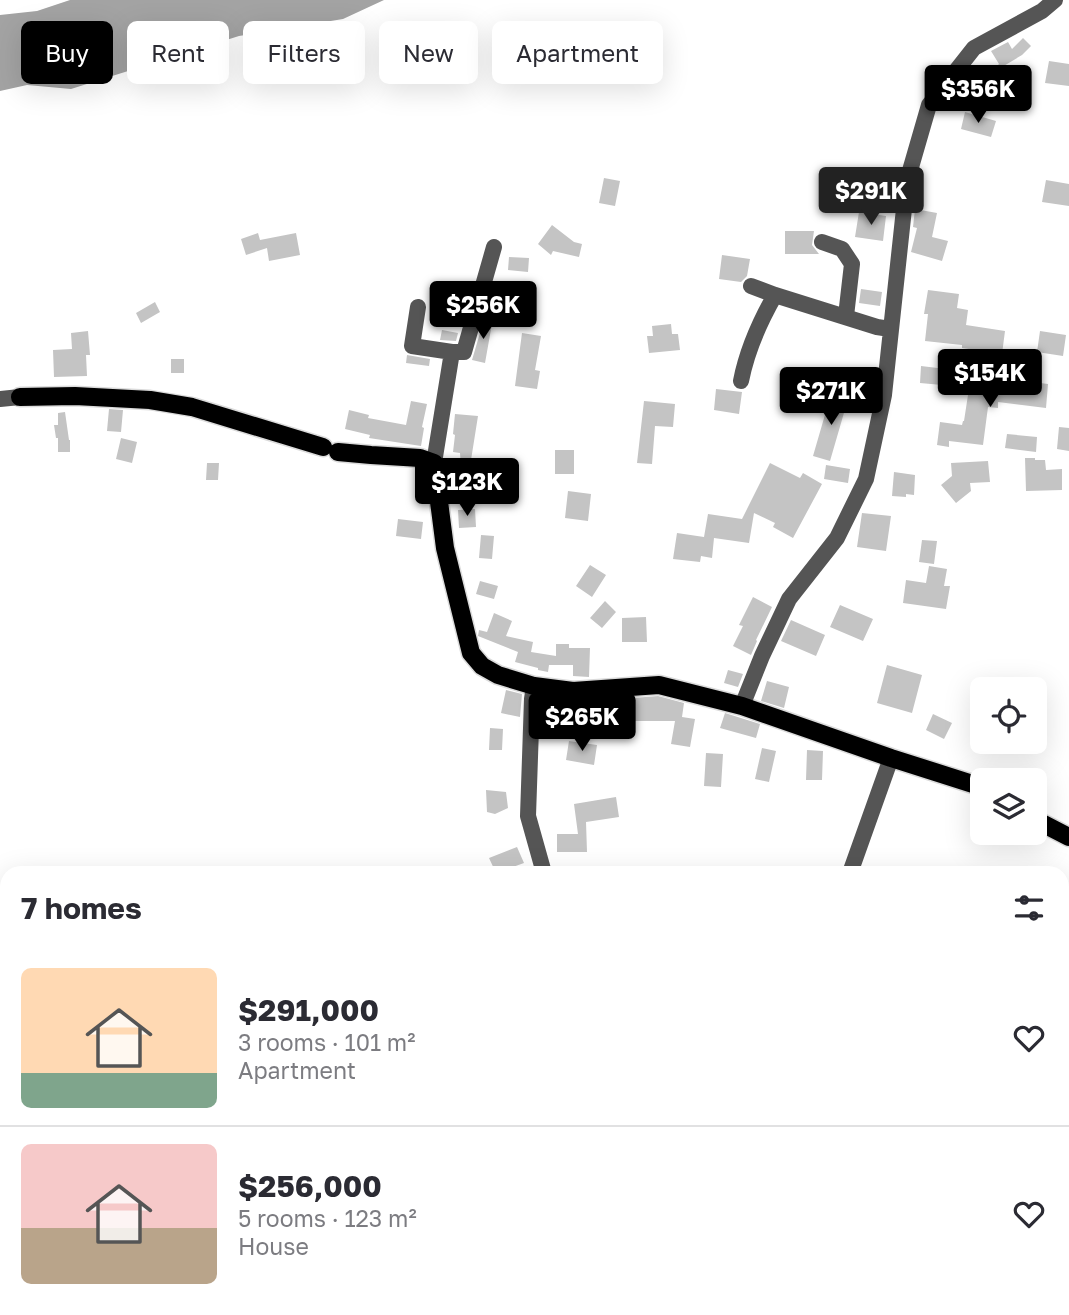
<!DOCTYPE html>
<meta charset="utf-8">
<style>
:root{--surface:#fff;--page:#f2f2f3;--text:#2b2b33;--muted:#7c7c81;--line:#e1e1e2;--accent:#000}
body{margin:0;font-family:"Golos Text",sans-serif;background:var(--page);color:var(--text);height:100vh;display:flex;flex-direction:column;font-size:26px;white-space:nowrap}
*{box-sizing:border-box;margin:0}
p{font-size:23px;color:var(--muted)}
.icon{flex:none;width:38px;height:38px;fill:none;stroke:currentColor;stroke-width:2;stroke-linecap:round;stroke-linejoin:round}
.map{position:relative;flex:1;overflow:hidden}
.sheet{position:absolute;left:0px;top:866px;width:1069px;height:450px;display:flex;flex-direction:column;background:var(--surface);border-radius:21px 21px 0 0;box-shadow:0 7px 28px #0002}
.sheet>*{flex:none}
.top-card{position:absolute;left:21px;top:21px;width:700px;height:63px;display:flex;gap:14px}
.controls{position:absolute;left:970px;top:677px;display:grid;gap:14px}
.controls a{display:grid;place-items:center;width:77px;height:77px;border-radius:10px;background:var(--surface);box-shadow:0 7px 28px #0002;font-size:35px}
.price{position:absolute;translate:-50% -60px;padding:0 16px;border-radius:7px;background:var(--accent);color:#fff;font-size:23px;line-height:46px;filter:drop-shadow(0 2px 4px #0008)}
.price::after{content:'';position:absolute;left:50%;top:42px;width:21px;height:16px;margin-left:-10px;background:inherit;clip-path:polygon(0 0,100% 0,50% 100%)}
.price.selected{background:#222;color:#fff}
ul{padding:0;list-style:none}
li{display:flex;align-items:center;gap:21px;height:175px;padding:0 21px}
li+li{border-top:2px solid var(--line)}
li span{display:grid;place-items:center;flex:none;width:196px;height:140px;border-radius:10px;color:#555}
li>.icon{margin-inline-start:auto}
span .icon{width:84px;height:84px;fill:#fffc;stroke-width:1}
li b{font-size:30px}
h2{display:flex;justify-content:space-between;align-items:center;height:84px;padding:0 21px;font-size:30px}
.pill{padding:0 24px;border-radius:10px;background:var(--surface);box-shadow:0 7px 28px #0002;font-size:24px;line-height:63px}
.pill.selected{background:var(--accent);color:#fff}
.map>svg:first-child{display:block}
</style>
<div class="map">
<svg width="1069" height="1315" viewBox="0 0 1069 1315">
<rect width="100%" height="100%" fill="#fff"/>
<path fill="#a3a3a3" d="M 70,0 L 384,0 L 343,19 L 239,36 L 71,89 L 27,85 L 0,91 L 0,15 L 37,11 Z"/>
<path fill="#c4c4c4" d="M 1023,38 L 1031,46 L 1022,55 L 997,70 L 995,68 L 999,64 L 991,51 L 1008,42 L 1012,49 Z
M 1049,61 L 1069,64 L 1069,86 L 1045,83 Z
M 965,112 L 996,121 L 991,137 L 961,129 Z
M 604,178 L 620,181 L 615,206 L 599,203 Z
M 1046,180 L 1069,184 L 1069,206 L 1042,202 Z
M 915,209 L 937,213 L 932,237 L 948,241 L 942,261 L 911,252 L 917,228 L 913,227 Z
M 859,212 L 886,216 L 883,241 L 855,237 Z
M 552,225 L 574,242 L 582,244 L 579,257 L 553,251 L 551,255 L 538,244 Z
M 785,231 L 814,231 L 812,245 L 819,254 L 785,254 Z
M 258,233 L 260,240 L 296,233 L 300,255 L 269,261 L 267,248 L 246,255 L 241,239 Z
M 722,255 L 750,259 L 747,276 L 741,282 L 719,279 Z
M 509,257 L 529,258 L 528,272 L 508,270 Z
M 861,289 L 882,292 L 880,306 L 859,303 Z
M 928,290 L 959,294 L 957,308 L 968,310 L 966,325 L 1005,331 L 1002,354 L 962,348 L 962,345 L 925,341 L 928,314 L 924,314 Z
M 155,302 L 160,312 L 141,323 L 136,313 Z
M 485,316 L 493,318 L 485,363 L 472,360 Z
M 671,324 L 672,334 L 678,334 L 680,350 L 649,353 L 647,336 L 653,336 L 652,326 Z
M 442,330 L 458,333 L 456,341 L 440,340 Z
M 88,331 L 90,355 L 86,355 L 87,376 L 54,377 L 53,350 L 72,349 L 71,333 Z
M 1040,331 L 1066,335 L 1063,356 L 1037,352 Z
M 522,333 L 541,336 L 535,370 L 540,371 L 537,389 L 515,386 Z
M 407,355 L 430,359 L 429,366 L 406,363 Z
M 171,359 L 184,359 L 184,373 L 171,373 Z
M 921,366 L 954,370 L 953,386 L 920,383 Z
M 1017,380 L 1048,384 L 1046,408 L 998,402 L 998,408 L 988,407 L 983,445 L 949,441 L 949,447 L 937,445 L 940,422 L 962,425 L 963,421 L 964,421 L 970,382 L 1016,388 Z
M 716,389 L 742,392 L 739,414 L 714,410 Z
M 831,394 L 848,399 L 830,461 L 813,456 Z
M 411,401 L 427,404 L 422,427 L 424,428 L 421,446 L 369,438 L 370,435 L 345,429 L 349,410 L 369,415 L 368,418 L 406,425 Z
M 644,401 L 675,404 L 673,427 L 655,426 L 652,464 L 637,463 Z
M 109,409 L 123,410 L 121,432 L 107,431 Z
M 65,412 L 69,440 L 70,440 L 70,452 L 58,452 L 58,438 L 56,438 L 54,425 L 58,425 L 58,413 Z
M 455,414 L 478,416 L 471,460 L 478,460 L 479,478 L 462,479 L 460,453 L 453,452 L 455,435 L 453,434 Z
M 1059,427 L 1069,428 L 1069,451 L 1057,449 Z
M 1007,434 L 1037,437 L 1036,452 L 1005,448 Z
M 121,438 L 137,442 L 132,463 L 116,459 Z
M 555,450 L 574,450 L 574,474 L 555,474 Z
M 1025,458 L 1035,458 L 1035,460 L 1045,460 L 1046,470 L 1062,469 L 1062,490 L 1026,491 Z
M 988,461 L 990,482 L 970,483 L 971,491 L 956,503 L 941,485 L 952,476 L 951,463 Z
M 207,463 L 219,463 L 218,480 L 206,480 Z
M 770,463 L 800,478 L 803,473 L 822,484 L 793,538 L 773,527 L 775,523 L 754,513 L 749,543 L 714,538 L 712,558 L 701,556 L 700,562 L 673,559 L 677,533 L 704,537 L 708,514 L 742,519 Z
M 826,465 L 850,469 L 848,483 L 824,479 Z
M 894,472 L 915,475 L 914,495 L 906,494 L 906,497 L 892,496 Z
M 568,491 L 591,494 L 588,521 L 565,518 Z
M 475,509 L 476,527 L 459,528 L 458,510 Z
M 862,513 L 891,516 L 886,551 L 857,547 Z
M 398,519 L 423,522 L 421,539 L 396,536 Z
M 481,535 L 494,536 L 492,559 L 479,558 Z
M 922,540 L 937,541 L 934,564 L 919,562 Z
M 590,565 L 606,575 L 592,597 L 576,586 Z
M 929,566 L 947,569 L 944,586 L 950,586 L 946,609 L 903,603 L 906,580 L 926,583 Z
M 480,581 L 498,586 L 494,599 L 476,594 Z
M 753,597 L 772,607 L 756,640 L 757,641 L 751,655 L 733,646 L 743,626 L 739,625 Z
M 605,601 L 616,612 L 602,628 L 590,618 Z
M 840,605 L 873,619 L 863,641 L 830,627 Z
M 494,613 L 512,621 L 506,636 L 533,642 L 531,652 L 556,656 L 556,644 L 569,644 L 569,648 L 590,648 L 589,677 L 573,676 L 573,665 L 549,665 L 548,672 L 538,670 L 538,668 L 515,662 L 518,652 L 478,636 L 479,630 L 487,632 Z
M 646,617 L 647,642 L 622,642 L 622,618 Z
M 791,620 L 825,635 L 816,656 L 781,641 Z
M 887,665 L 922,675 L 912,713 L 877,703 Z
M 728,670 L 743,674 L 738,687 L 724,683 Z
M 767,681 L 789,687 L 784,708 L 761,701 Z
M 506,690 L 522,694 L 520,717 L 501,713 Z
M 658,696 L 684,703 L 682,717 L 695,719 L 690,747 L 671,744 L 675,721 L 626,721 L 625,730 L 596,727 L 598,703 L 633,706 L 633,698 Z
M 547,699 L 558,701 L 556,719 L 544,717 Z
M 725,713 L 760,724 L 756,738 L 720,728 Z
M 933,714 L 952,723 L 944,739 L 926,730 Z
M 490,728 L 503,729 L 502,750 L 489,750 Z
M 569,741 L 597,745 L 594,765 L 566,760 Z
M 762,748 L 776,751 L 769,782 L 755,779 Z
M 807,750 L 823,751 L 822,780 L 806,780 Z
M 706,753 L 723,754 L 721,787 L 704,786 Z
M 486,790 L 506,792 L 508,808 L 495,814 L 487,812 Z
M 616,797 L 619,817 L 586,822 L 587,852 L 557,852 L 557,834 L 578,834 L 574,804 Z
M 517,847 L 524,863 L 496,873 L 489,858 Z"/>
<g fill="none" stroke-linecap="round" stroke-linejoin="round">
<g stroke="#dbdbdb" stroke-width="21">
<path id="major" d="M 20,397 L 75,396 L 150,400 L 192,407 L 323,447
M 338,452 L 371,455 L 420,458 L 434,463 L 445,548 L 471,653 L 482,666 L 498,675 L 534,686 L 573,691 L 659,685 L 742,706 L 891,758 L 982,787
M 1034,819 L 1069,837"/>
</g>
<path stroke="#555" stroke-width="16" d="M 822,242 L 842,249 L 852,264 L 846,316
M 751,286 L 775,295 L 877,327 L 890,329
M 418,307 L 412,346 L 452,352 L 434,463
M 452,352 L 464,352 L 494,247
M 741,381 C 747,350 759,323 775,295
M 0,399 L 20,397
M 534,686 L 532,699 L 528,816 L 544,873
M 742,706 L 762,656 L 789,599 L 837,538 L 866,479 L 884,395 L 907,181 L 929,105 L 974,48 L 1042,11 L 1055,0
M 850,873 L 891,758
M 373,1315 L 375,1309
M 669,1315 L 669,1309"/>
<use href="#major" stroke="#000" stroke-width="18"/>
</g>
</svg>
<div class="controls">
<a><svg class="icon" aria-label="locate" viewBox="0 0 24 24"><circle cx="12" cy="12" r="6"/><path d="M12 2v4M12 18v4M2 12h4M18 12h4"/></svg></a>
<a><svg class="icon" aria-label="layers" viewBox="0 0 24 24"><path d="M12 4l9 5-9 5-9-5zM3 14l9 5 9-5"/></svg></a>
</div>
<b class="price" style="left:978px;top:125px">$356K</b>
<b class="price selected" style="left:871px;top:227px">$291K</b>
<b class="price" style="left:483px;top:341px">$256K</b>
<b class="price" style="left:990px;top:409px">$154K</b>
<b class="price" style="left:831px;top:427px">$271K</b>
<b class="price" style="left:467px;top:518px">$123K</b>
<b class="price" style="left:582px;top:753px">$265K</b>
<div class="top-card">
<a class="pill selected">Buy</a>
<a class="pill">Rent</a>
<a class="pill">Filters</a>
<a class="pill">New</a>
<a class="pill">Apartment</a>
</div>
<section class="sheet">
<h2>7 homes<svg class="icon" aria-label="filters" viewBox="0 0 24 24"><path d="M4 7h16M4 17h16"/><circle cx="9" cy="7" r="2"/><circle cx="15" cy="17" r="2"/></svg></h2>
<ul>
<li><span style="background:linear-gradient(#ffd9b3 75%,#7fa58c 0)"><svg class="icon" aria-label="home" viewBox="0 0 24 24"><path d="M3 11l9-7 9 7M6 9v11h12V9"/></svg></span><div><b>$291,000</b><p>3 rooms · 101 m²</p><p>Apartment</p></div><svg class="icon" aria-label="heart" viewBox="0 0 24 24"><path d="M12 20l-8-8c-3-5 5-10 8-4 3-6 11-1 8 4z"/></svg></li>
<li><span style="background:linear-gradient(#f6c9c9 60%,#b9a48a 0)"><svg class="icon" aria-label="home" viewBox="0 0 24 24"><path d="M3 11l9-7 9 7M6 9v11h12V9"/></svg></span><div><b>$256,000</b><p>5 rooms · 123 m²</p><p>House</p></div><svg class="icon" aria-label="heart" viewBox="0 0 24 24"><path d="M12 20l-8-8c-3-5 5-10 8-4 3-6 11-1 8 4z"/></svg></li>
</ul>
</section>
</div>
